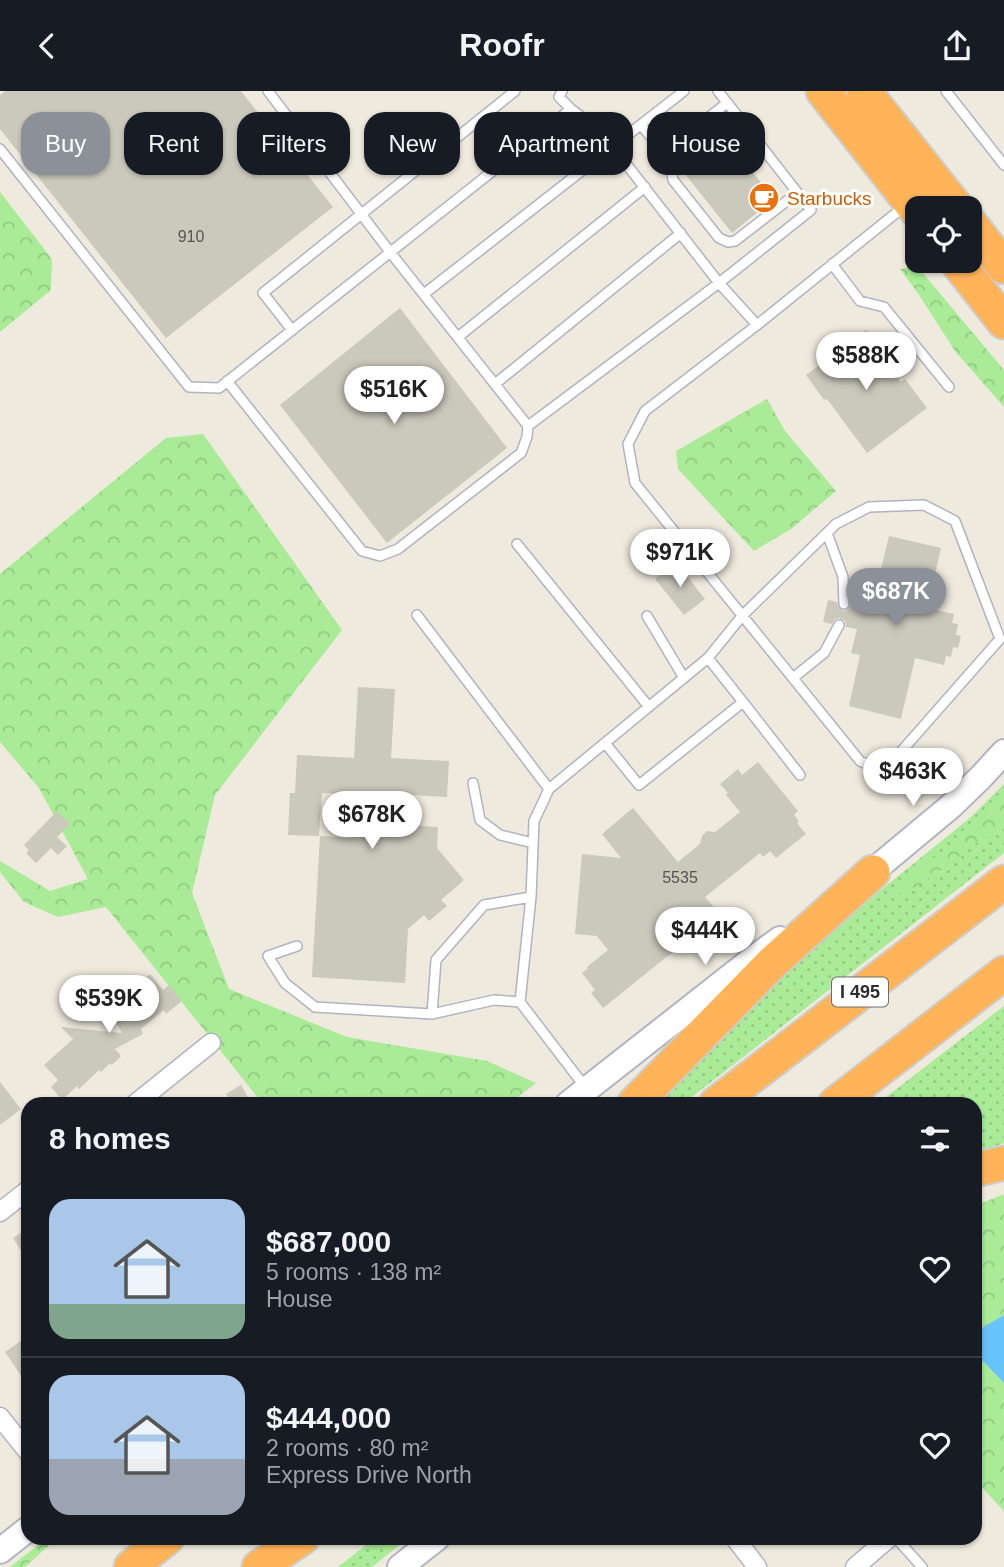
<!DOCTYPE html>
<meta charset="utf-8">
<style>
:root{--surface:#171b24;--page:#20242c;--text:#f1f3f6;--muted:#9ea1a6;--line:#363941;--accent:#8c9099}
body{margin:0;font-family:Arial,sans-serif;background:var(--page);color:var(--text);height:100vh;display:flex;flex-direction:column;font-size:26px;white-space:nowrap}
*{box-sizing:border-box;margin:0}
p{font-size:23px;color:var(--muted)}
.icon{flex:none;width:38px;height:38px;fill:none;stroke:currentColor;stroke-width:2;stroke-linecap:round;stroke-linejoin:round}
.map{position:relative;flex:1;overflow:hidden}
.drawer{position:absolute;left:21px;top:1006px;width:961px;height:448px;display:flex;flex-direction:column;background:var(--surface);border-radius:21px;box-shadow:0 2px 5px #0004}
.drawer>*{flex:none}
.top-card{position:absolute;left:21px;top:21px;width:962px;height:63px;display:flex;gap:14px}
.buttons{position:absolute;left:905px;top:105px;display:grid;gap:14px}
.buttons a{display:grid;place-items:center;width:77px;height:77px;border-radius:14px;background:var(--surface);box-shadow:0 2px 5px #0004;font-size:35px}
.price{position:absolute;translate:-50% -60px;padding:0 16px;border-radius:24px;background:#fff;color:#222;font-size:23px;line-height:46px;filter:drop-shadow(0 2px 4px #0008)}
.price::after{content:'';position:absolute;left:50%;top:42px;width:21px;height:16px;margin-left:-10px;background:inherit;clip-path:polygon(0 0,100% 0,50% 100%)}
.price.on{background:var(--accent);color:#fff}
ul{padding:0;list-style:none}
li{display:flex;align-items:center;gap:21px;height:175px;padding:0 28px}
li+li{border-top:2px solid var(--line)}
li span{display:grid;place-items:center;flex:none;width:196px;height:140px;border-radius:21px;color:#555}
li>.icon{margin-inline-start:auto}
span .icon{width:84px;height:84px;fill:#fffc;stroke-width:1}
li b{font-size:30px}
h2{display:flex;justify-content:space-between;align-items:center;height:84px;padding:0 28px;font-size:30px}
.tag{padding:0 24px;border-radius:21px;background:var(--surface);box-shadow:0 2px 5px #0004;font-size:24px;line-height:63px}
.tag.on{background:var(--accent);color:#fff}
header{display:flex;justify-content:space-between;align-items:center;height:91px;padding:0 28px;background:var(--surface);font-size:32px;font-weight:700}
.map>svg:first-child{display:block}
</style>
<header><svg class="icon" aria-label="back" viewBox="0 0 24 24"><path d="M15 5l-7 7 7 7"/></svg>Roofr<svg class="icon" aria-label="share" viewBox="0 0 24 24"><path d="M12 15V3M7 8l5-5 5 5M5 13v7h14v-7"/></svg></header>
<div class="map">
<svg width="1004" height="1476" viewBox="0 0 1004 1476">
<defs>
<pattern id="grass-dots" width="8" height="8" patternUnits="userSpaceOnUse" patternTransform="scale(1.75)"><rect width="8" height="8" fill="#a9eb96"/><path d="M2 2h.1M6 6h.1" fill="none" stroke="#92ca82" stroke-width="1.8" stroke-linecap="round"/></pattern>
<pattern id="forest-crowns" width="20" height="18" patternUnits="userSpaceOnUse" patternTransform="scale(1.75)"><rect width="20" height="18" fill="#a9eb96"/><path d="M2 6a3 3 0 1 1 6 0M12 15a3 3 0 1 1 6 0" fill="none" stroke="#92ca82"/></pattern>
</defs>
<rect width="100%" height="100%" fill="#efeade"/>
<path fill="url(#grass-dots)" d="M 1004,693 L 1004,762 L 683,1013 L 657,1013 L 802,867 L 881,799 L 971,726 Z
M 1004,915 L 1004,1052 L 975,1063 L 975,1013 L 877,1013 Z
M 375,1447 L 408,1447 L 372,1476 L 338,1476 Z"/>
<path fill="url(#forest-crowns)" d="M 0,101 L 52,168 L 51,199 L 0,241 Z
M 917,175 L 1004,279 L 1004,316 L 955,260 L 917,201 L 900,178 Z
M 767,308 L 785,340 L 836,400 L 791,438 L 754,460 L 678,378 L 676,360 Z
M 203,343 L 342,539 L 215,704 L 192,802 L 229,898 L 347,946 L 487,970 L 536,992 L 509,1013 L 263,1013 L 106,816 L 58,826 L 24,811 L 0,781 L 0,770 L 50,800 L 88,788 L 39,697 L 0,651 L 0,483 L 166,347 Z
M 1004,698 L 1004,732 L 920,794 L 881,810 L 945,758 Z
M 1004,1103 L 1004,1224 L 975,1241 L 975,1115 Z
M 975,1262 L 1004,1292 L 1004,1420 L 975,1389 Z
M 47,1447 L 57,1447 L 25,1476 L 10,1476 Z"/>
<path fill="#68c3fb" d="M 1004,1224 L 1004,1292 L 975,1262 L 975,1241 Z"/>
<path fill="#cbc8bc" d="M 5,0 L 241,0 L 333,116 L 166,247 L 0,38 L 0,4 Z
M 727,49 L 774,108 L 732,142 L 685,83 Z
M 400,217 L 507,357 L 387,452 L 280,314 Z
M 866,239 L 887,267 L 885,269 L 901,291 L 905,288 L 927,317 L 867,362 L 827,308 L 824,309 L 806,284 Z
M 889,445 L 941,457 L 927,517 L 954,523 L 952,532 L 958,533 L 956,544 L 961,545 L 958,557 L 953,556 L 951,566 L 946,565 L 944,574 L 915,567 L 901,628 L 849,615 L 860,564 L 851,562 L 857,538 L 846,536 L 845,530 L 839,527 L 835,528 L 832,533 L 823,531 L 828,509 L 837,511 L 839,517 L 844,520 L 848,518 L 851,514 L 862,517 L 867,493 L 877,495 Z
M 676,471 L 705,508 L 684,524 L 655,488 Z
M 358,596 L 395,598 L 391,667 L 449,670 L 447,706 L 393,703 L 391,733 L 438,736 L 437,757 L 464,789 L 441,809 L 447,815 L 429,830 L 424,824 L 408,838 L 405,892 L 312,886 L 320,745 L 351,747 L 353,703 L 322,702 L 319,745 L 288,744 L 290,702 L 295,702 L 297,664 L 354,667 Z
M 758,671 L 798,720 L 794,724 L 799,730 L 797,732 L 806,743 L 776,767 L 770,760 L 763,766 L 760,762 L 705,806 L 720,823 L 603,917 L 591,902 L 595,899 L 582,882 L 588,877 L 587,876 L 608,859 L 597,845 L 575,843 L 582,763 L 621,767 L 602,743 L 633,717 L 678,771 L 700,753 L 702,745 L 707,740 L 715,741 L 740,721 L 726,704 L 728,702 L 720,693 L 738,678 L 742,684 Z
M 57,720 L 70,733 L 57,746 L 67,755 L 58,764 L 51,757 L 36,772 L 26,762 L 29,759 L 24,754 Z
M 150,883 L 163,899 L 169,894 L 182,910 L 166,923 L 164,919 L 141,938 L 143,943 L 115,958 L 121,965 L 112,974 L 110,972 L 101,981 L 99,979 L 79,998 L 77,995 L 62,1009 L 51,996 L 58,989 L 44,974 L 73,948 L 61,936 L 122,942 L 102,907 L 117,898 L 122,907 Z
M 0,991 L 21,1018 L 0,1034 Z
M 241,994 L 249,1008 L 239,1013 L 232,1013 L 226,1003 Z
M 28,1137 L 28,1171 L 13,1147 Z
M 28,1245 L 28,1295 L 5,1261 Z"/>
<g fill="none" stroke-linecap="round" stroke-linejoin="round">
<g stroke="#b2b3c2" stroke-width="12">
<path id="lane" d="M 562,0 L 559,6 L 571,18 L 592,34 L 613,56 L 719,192 L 757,234 L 906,114
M 946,0 L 1004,74
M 641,34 L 669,67 L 673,89 L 719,147 L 728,151 L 735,150 L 797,102
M 680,49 L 727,12
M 0,58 L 189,296 L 219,297 L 571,18
M 832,173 L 860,210 L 884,216 L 949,296
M 424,203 L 684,0
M 292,239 L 263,202 L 515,0
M 458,246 L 645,96
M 227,290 L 362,460 L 380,465 L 398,458 L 521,362 L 527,346 L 528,335 L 390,161 L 268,0
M 495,293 L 681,142
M 528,335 L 719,192 L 811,119 L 718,0
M 827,442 L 843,486 L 844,513
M 517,453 L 649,616
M 417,524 L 549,698
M 647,525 L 684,587
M 793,587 L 824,562 L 839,534
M 743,611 L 800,684
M 605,652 L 639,694 L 743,611 L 708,567
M 473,692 L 480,729 L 500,744 L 533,752
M 297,855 L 268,865 L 285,892 L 315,916 L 432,923 L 494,909 L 520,911
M 432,923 L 436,869 L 484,814 L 531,806
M 585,996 L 520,911 L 531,806 L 534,730 L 549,698 L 708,567 L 742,525 L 836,433 L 869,416 L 924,414 L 955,430 L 1000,548 L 884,680 L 860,670 L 635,392 L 628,353 L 645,320 L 757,234
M 896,1447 L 922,1476"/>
</g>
<g stroke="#b2b3c2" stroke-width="21">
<path id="street" d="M 135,1013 L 211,952
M 0,1121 L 28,1099
M 0,1326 L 28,1361
M 735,1447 L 757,1476
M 855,1476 L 889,1447"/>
</g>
<g stroke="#b2b3c2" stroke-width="28">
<path id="secondary" d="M 861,790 L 951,715 L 981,686 L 1004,661
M 568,1013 L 750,870 L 780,848
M 0,1460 L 28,1438
M 400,1476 L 437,1447"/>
</g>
<g stroke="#cdcdcd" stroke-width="37">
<path id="highway" d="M 823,0 L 917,120
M 864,0 L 957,117
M 970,132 L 1004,176
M 956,170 L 1004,231
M 634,1013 L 772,872 L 873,781
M 716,1013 L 1004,791
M 835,1013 L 1004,882
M 975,1079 L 1004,1072
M 131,1476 L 167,1447
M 259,1476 L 302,1447"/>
</g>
<use href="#lane" stroke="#fff" stroke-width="9"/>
<use href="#street" stroke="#fff" stroke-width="18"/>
<use href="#secondary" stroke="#fff" stroke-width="24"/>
<use href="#highway" stroke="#ffb45a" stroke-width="33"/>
</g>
<defs>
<g id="cafe-disc" transform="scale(1.575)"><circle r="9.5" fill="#e8710a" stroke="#fff"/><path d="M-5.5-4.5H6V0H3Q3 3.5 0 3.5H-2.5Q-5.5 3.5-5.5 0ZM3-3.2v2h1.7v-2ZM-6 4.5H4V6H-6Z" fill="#fff"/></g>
</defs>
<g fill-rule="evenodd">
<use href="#cafe-disc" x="764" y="107"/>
</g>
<g text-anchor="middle" stroke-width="6" stroke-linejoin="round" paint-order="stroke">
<g font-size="16" fill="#545451">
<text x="191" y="151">910</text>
<text x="680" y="792">5535</text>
</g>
<rect fill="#fff" stroke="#6c6c6c" stroke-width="2" x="832" y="886.5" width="56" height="29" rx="5"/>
<g font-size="18" font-weight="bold" fill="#2d2d2d">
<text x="860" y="907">I 495</text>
</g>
<g font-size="19" fill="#c56008" stroke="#fff" text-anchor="start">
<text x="787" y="114">Starbucks</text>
</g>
</g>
</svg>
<div class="buttons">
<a><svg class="icon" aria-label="locate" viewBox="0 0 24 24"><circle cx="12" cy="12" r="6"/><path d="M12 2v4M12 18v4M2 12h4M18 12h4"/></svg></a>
</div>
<b class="price" style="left:866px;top:301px">$588K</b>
<b class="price" style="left:394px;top:335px">$516K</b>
<b class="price" style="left:680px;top:498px">$971K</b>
<b class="price on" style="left:896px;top:537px">$687K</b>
<b class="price" style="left:913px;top:717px">$463K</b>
<b class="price" style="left:372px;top:760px">$678K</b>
<b class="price" style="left:705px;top:876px">$444K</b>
<b class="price" style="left:109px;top:944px">$539K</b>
<div class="top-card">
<a class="tag on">Buy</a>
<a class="tag">Rent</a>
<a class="tag">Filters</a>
<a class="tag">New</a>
<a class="tag">Apartment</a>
<a class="tag">House</a>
</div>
<section class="drawer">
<h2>8 homes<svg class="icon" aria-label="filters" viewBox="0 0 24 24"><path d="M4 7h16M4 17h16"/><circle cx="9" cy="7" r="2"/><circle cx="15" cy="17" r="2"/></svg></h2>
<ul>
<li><span style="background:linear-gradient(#a9c7e8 75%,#7fa58c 0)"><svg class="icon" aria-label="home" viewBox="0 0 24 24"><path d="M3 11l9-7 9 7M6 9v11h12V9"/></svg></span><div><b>$687,000</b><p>5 rooms · 138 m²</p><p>House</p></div><svg class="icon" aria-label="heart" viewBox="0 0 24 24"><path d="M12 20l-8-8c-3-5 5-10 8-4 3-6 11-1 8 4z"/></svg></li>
<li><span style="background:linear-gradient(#a9c7e8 60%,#9aa5b1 0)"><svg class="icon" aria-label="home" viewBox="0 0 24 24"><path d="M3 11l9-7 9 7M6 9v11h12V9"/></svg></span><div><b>$444,000</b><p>2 rooms · 80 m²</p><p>Express Drive North</p></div><svg class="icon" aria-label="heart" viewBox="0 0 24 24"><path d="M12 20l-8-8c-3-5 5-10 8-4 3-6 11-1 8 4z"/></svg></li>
</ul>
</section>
</div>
